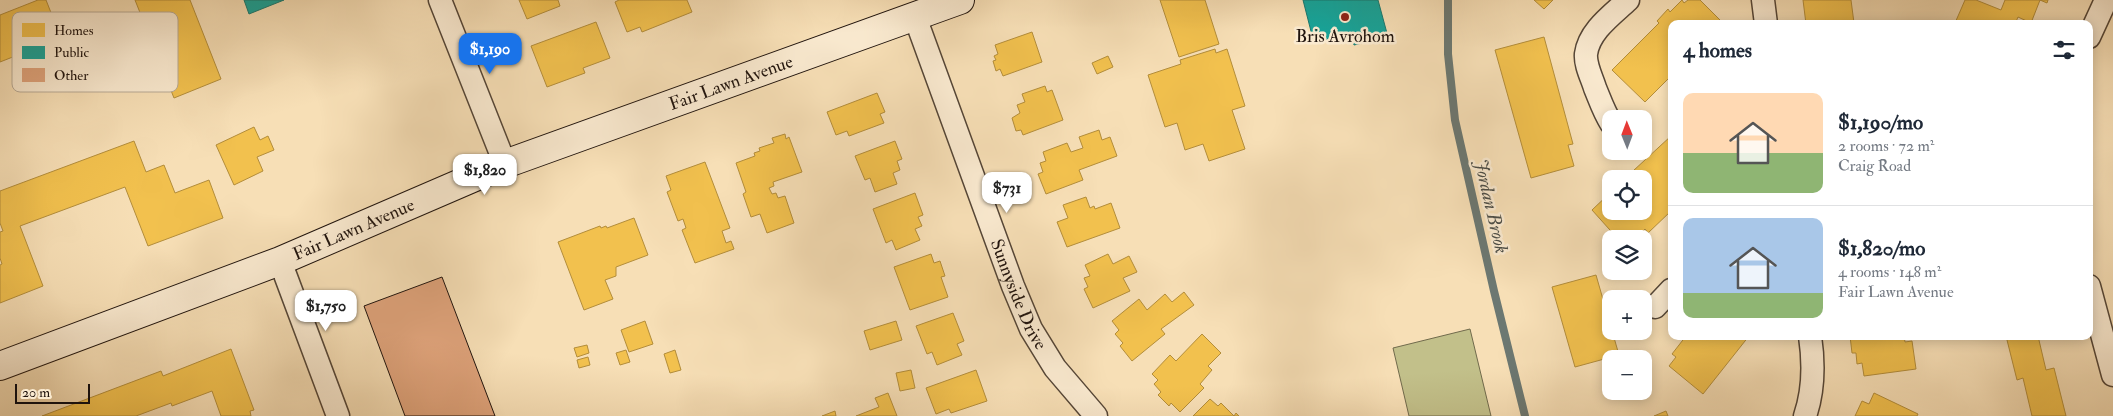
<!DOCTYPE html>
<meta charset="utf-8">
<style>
:root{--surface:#fff;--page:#f6f6f7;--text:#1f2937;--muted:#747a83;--line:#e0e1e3;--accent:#1a73e8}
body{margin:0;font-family:"IM FELL Double Pica",serif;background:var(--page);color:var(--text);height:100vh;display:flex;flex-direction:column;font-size:19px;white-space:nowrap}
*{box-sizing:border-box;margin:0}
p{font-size:16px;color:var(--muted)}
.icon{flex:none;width:28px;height:28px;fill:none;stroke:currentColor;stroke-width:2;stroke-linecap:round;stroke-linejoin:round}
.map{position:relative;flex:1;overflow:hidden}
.side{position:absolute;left:1668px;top:20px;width:425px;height:320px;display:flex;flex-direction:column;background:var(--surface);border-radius:10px;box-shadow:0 2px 12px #0003}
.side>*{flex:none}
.needle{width:32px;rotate:359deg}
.controls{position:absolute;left:1602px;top:110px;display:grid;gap:10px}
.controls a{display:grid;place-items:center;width:50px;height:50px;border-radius:10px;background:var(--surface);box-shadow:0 2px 12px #0003;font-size:25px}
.scale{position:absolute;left:15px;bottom:12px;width:75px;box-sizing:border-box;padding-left:5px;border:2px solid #1f130d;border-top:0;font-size:14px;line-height:18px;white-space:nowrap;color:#1f130d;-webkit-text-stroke:4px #faead0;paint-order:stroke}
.price{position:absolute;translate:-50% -42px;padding:0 11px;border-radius:10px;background:#fff;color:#222;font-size:16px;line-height:32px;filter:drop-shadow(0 1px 2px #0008)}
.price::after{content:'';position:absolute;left:50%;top:30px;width:15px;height:11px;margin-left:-8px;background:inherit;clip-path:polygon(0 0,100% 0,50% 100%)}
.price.active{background:var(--accent);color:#fff}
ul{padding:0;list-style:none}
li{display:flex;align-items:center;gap:15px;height:125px;padding:0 15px}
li+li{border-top:1px solid var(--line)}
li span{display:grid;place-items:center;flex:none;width:140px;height:100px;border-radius:10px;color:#555}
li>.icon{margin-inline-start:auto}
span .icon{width:60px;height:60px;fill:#fffc;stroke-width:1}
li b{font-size:21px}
h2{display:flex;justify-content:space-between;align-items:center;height:60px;padding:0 15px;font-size:21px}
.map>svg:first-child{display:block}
</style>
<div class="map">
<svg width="2113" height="416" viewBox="0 0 2113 416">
<rect width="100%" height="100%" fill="#f7dfb6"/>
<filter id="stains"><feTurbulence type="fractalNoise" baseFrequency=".004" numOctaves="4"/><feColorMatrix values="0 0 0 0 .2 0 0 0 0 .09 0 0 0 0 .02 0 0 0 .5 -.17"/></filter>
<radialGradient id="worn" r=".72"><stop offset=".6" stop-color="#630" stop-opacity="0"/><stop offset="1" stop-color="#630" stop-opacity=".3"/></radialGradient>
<path fill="#c2c08a" stroke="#706a4c" d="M 1470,329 L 1491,416 L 1409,416 L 1393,348 Z"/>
<path fill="#f2c14e" stroke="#b38d3a" d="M 38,0 L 46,0 L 61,38 L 0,62 L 0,15 Z
M 135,0 L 190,0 L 221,79 L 174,98 Z
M 519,0 L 558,0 L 560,6 L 527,19 Z
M 619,0 L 687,0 L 692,12 L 642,32 L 640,27 L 627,32 L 615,2 Z
M 1160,0 L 1205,0 L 1219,44 L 1179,57 Z
M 1534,0 L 1553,0 L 1544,9 Z
M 1682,0 L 1684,3 L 1688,0 L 1700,0 L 1724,24 L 1671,24 L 1671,76 L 1645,102 L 1612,70 L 1659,23 L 1657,21 L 1668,9 L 1670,12 Z
M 1803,0 L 1851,0 L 1854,23 L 1859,21 L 1860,24 L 1806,24 Z
M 1965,0 L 1976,0 L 2001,10 L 2005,0 L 2048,0 L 2047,3 L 2040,0 L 2031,23 L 2018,17 L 2015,24 L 1957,24 L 1955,23 Z
M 596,22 L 610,58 L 583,68 L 585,73 L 547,87 L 531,46 Z
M 1032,32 L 1042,62 L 1003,76 L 1000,69 L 996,71 L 993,61 L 996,60 L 994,56 L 998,54 L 995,45 Z
M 1544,37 L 1573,144 L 1568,145 L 1574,166 L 1531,178 L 1495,50 Z
M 1215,49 L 1216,53 L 1227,49 L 1245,106 L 1232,110 L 1245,149 L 1209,161 L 1203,144 L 1185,150 L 1177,123 L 1165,127 L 1148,75 L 1181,64 L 1180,60 Z
M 1108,56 L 1113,67 L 1097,74 L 1092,63 Z
M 1045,86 L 1047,92 L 1052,90 L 1063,120 L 1023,135 L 1021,130 L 1016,131 L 1012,118 L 1020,113 L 1017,105 L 1025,102 L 1022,94 Z
M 877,93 L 885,112 L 880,114 L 884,123 L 849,136 L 847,131 L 836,135 L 827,112 Z
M 254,127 L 260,140 L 268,136 L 274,150 L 257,157 L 263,171 L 234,185 L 216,145 Z
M 1099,130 L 1102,140 L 1110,137 L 1117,156 L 1079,170 L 1083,180 L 1046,194 L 1038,174 L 1043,172 L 1040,163 L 1046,161 L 1043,152 L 1067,143 L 1071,152 L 1083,148 L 1079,137 Z
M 785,134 L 786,139 L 789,137 L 802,172 L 773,182 L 774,186 L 769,188 L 772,194 L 776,193 L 778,198 L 785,196 L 794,223 L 767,233 L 760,214 L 751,217 L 743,194 L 746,192 L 736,163 L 755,156 L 754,153 L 760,151 L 759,148 L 774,143 L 772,138 Z
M 1671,136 L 1671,211 L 1648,233 L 1645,229 L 1635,239 L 1618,239 L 1592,210 L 1611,192 L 1611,211 L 1644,211 L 1644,179 L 1632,179 L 1637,175 L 1633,171 Z
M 134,141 L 146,172 L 164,165 L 175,193 L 209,180 L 223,218 L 148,246 L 125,187 L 20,226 L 43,286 L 0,303 L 0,265 L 2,264 L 0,258 L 0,232 L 3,231 L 0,223 L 0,191 Z
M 895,141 L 902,159 L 897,161 L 900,170 L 893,173 L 897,184 L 875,192 L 870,178 L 865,180 L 855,156 Z
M 705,162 L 730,228 L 722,231 L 726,243 L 731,241 L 734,249 L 695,263 L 682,230 L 686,228 L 683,219 L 678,221 L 667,192 L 671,190 L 666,176 Z
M 915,193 L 923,215 L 918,217 L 922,226 L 915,229 L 920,240 L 896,250 L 892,240 L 886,243 L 873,209 Z
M 1086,197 L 1090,208 L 1094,206 L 1095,209 L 1111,203 L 1120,228 L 1067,247 L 1057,222 L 1068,218 L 1063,205 Z
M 634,218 L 648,255 L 616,267 L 616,276 L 605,280 L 613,299 L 584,310 L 558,242 L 600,226 L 601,228 L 606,226 L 607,228 Z
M 931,254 L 934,263 L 940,261 L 945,276 L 941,277 L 948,297 L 910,310 L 894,267 Z
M 1108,254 L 1113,264 L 1129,256 L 1137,272 L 1123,278 L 1130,291 L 1093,308 L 1084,289 L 1088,287 L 1084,278 L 1090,276 L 1085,265 Z
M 1596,275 L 1619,355 L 1575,367 L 1552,287 Z
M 1184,292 L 1194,305 L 1161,329 L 1165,334 L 1132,361 L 1120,346 L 1123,343 L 1115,334 L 1119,330 L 1112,321 L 1139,299 L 1147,310 L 1165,294 L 1172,302 Z
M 953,313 L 964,341 L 957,344 L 962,355 L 937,365 L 932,352 L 927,354 L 916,326 Z
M 645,321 L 653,344 L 629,352 L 621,330 Z
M 896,321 L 902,340 L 870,350 L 864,331 Z
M 1202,334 L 1221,353 L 1208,366 L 1212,370 L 1200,384 L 1204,388 L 1180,412 L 1171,403 L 1169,406 L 1158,395 L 1161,392 L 1154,384 L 1158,380 L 1152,374 L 1170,355 L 1176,361 Z
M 1686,336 L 1749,336 L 1703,394 L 1669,366 L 1676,357 L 1672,354 Z
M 1850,336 L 1904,336 L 1905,342 L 1912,341 L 1916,369 L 1864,376 L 1862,363 L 1857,364 L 1856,353 L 1852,353 Z
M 2006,336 L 2038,336 L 2046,370 L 2054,368 L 2066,416 L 2032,416 L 2023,378 L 2017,380 Z
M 587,345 L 589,353 L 577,357 L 574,348 Z
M 231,349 L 254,410 L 250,411 L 251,416 L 221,416 L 212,391 L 172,406 L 171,403 L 136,416 L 42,416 L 161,371 L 163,376 Z
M 626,350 L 630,362 L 620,365 L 616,353 Z
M 675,350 L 681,370 L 670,373 L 664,354 Z
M 588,357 L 590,365 L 579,368 L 577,360 Z
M 911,370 L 915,388 L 900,391 L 896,373 Z
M 976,370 L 987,401 L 951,413 L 949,409 L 936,414 L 926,388 Z
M 888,393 L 897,416 L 856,416 L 879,407 L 875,398 Z
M 1874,393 L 1918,414 L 1917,416 L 1855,416 L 1862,401 L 1869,404 Z
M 1210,399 L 1218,406 L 1221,403 L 1234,416 L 1236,413 L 1239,416 L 1193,416 Z
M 835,411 L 836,416 L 822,416 Z
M 1666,411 L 1668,416 L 1654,416 Z"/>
<path fill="#17a398" stroke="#19786e" d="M 244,0 L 284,0 L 249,14 Z
M 1303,0 L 1378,0 L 1388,37 L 1354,45 L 1351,33 L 1314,43 Z"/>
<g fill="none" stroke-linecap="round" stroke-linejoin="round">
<path stroke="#6c7872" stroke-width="8" d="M 1448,0 L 1448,54 L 1455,120 L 1494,291 L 1525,416"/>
</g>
<path fill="#dfa37b" stroke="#1f130d" d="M 442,277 L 495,416 L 405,416 L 364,306 Z"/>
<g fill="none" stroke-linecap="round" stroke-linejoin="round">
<g stroke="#554637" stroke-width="25">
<g id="minor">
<path d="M 440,0 L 505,164"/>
<path d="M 1763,0 L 1766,24"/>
<path id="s1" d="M 915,17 L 1013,286 L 1031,329 L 1055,368 L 1096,416"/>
<path d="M 2089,37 L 2106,0"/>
<path d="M 1611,123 C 1604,112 1600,100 1595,88 C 1592,78 1585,65 1586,54 C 1589,31 1612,15 1628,0"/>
<path d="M 280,261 L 338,416"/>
<path d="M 2089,286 L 2113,375"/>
<path d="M 1655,307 L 1671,290"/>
<path d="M 1805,416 C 1814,390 1814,363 1810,336"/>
</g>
</g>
<g stroke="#1f130d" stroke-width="30">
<g id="secondary">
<path id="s2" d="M 0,366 L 280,261 L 505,164 L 960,0"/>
</g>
</g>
<use href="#minor" stroke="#faead0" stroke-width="22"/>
<use href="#secondary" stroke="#faead0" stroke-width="28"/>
</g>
<circle fill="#8f2418" stroke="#faead0" stroke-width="2" cx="1345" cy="17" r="5"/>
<g text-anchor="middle" stroke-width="5" stroke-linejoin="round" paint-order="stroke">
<g font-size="18" fill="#1f130d" stroke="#faead0">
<text x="1345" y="42">Bris Avrohom</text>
</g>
<g font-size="18" fill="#1f130d" stroke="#faead0">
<text dy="6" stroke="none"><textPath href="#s2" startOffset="784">Fair Lawn Avenue</textPath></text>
<text dy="6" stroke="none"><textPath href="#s2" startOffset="379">Fair Lawn Avenue</textPath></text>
<text dy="6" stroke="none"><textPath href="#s1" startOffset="296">Sunnyside Drive</textPath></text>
</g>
<g font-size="19" font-style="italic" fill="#4c4e48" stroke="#faead0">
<text transform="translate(1492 206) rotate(77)" y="7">Jordan Brook</text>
</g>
</g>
<rect x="12" y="12" width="166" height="80" rx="8" fill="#faead0" stroke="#b8aa96" stroke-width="1"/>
<rect x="22" y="23" width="23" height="14" fill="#f2c14e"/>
<rect x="22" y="46" width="23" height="13" fill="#17a398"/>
<rect x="22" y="68" width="23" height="14" fill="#dfa37b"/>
<g font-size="14" fill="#1f130d">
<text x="54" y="35">Homes</text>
<text x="54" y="57">Public</text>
<text x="54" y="80">Other</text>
</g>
<rect width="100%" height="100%" filter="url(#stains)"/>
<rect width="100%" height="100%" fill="url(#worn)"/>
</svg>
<div class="controls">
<a><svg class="needle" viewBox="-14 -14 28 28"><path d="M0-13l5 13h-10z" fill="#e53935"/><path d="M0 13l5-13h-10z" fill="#747a83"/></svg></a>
<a><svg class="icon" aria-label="locate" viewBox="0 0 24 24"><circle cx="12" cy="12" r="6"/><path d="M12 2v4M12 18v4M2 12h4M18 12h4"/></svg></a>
<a><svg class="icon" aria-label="layers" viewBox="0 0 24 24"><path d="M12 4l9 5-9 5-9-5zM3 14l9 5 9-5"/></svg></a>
<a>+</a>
<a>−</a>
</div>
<div class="scale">20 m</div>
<b class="price active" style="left:490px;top:75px">$1,190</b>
<b class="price" style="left:485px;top:196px">$1,820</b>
<b class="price" style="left:1007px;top:214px">$731</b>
<b class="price" style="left:326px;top:332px">$1,750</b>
<section class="side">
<h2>4 homes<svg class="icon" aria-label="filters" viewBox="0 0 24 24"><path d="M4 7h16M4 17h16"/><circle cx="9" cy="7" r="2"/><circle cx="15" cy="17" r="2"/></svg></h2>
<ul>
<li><span style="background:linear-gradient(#ffd9b3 60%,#8fb573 0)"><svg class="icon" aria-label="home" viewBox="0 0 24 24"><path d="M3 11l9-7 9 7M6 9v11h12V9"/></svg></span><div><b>$1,190/mo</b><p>2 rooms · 72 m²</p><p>Craig Road</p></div></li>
<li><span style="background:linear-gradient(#a9c7e8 75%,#8fb573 0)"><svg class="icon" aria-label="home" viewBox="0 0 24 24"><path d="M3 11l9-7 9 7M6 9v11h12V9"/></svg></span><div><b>$1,820/mo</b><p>4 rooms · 148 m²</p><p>Fair Lawn Avenue</p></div></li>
</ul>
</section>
</div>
